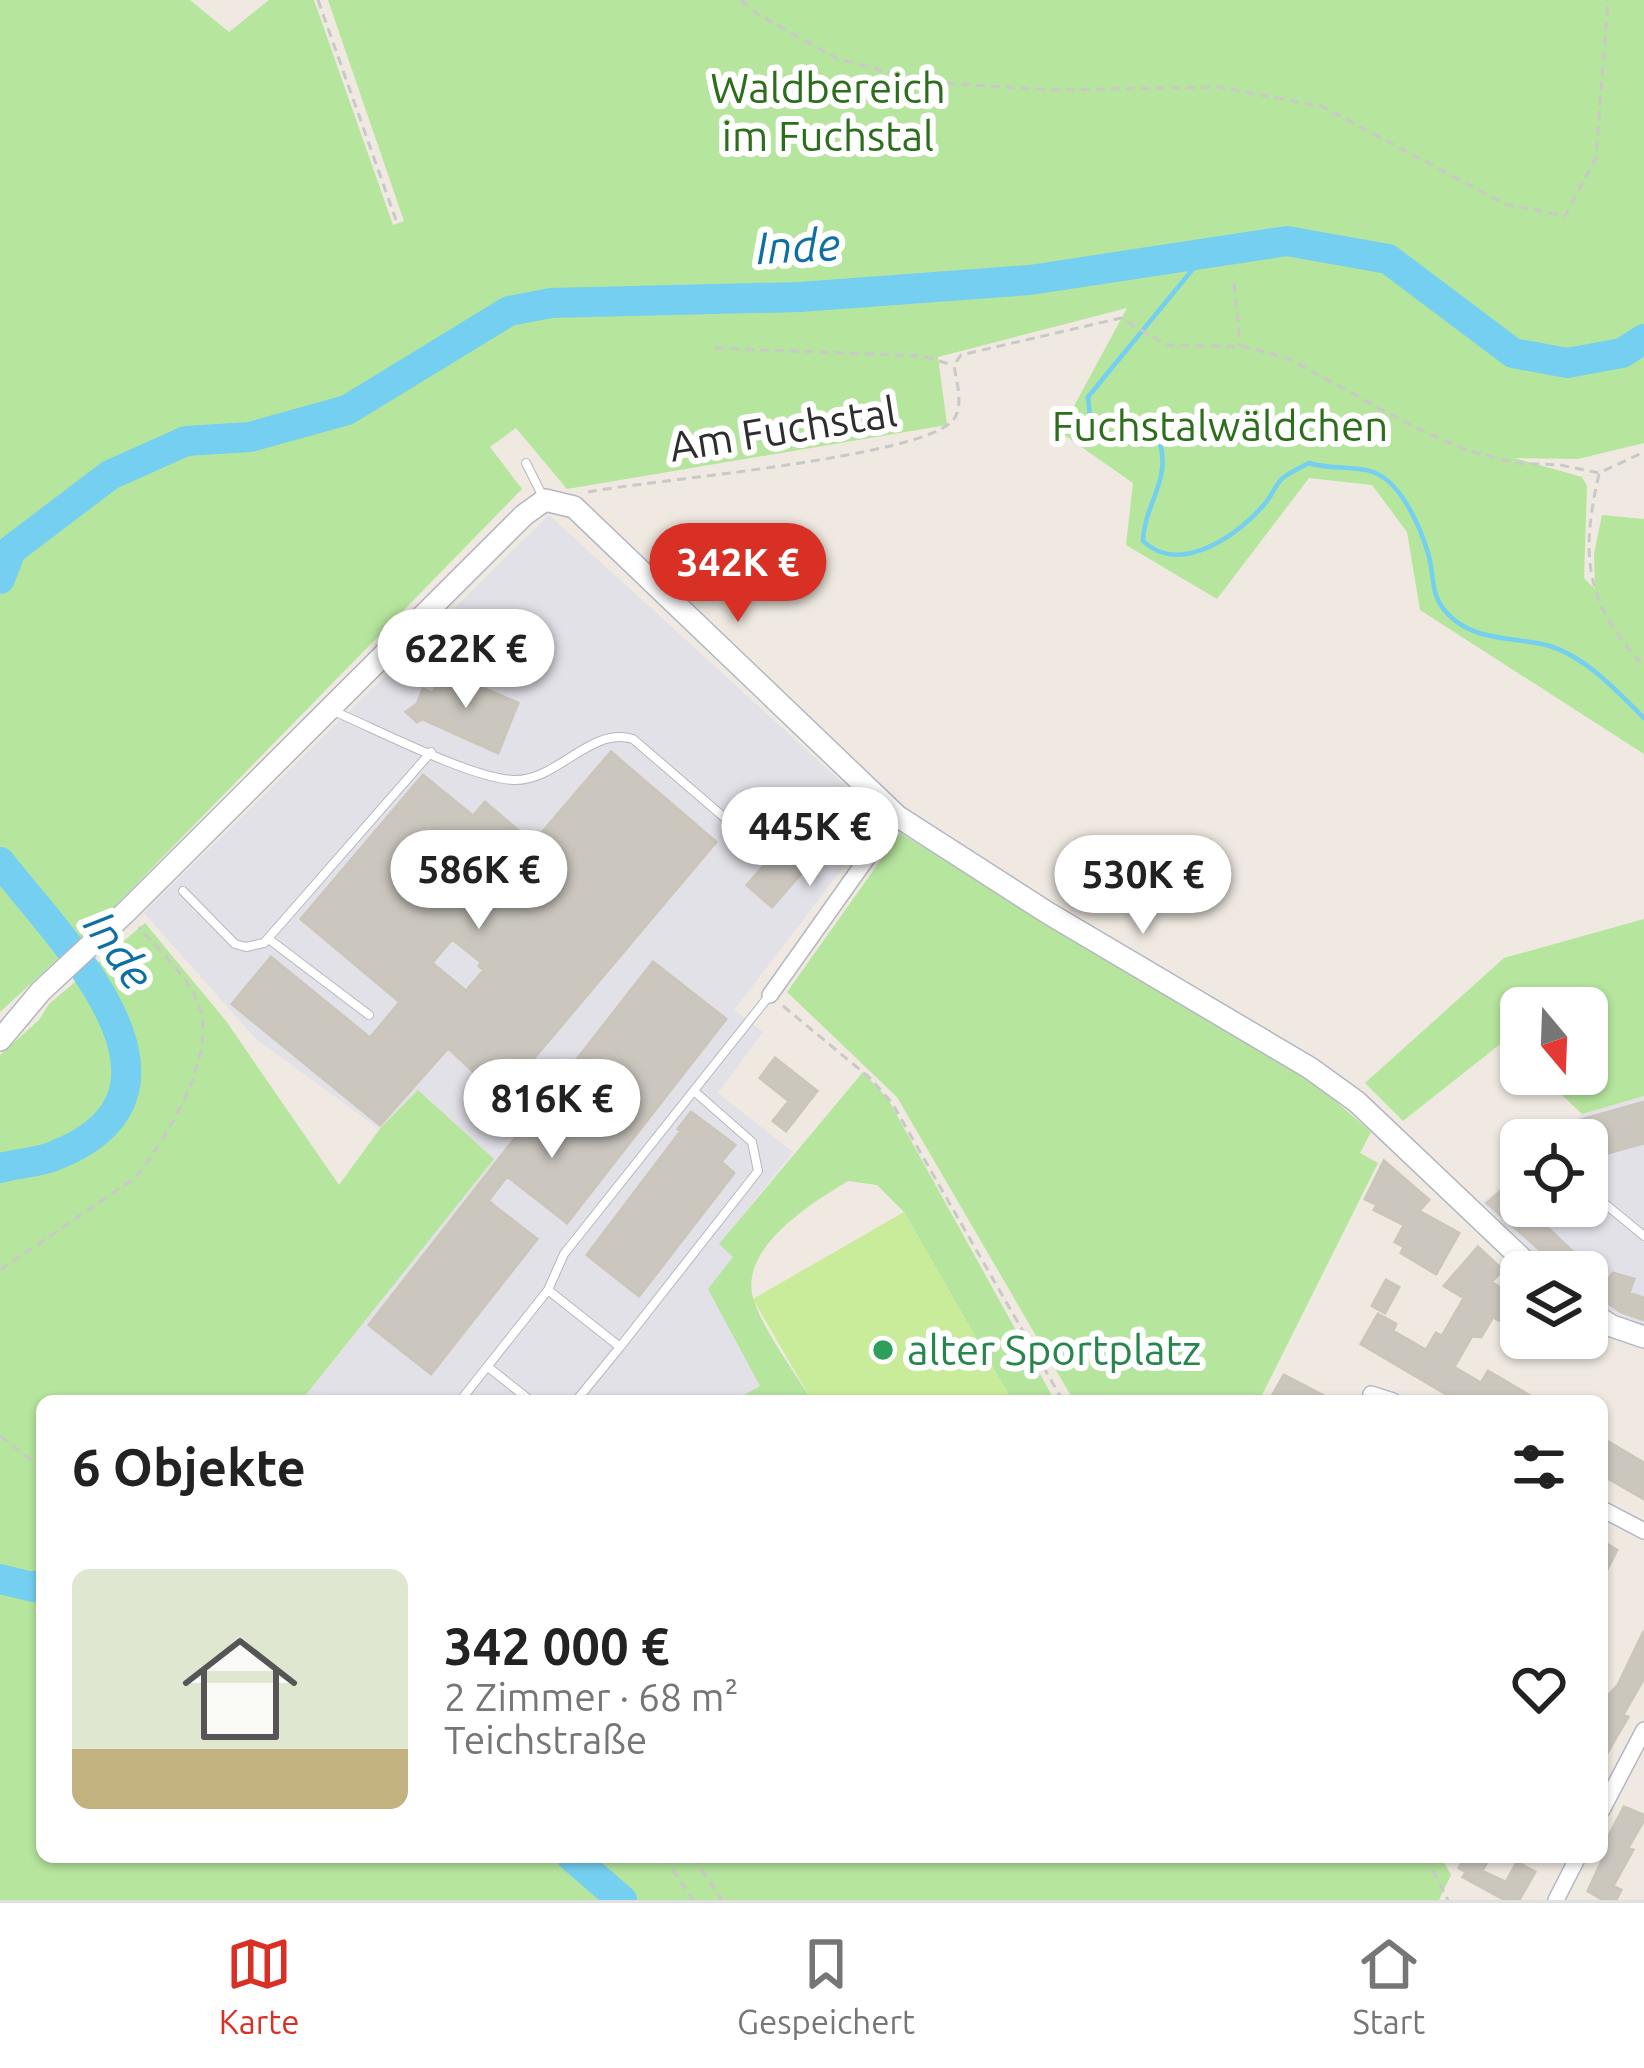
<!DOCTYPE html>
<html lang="de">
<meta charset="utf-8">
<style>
:root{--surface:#fff;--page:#f2f2f2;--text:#222;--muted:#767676;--line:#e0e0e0;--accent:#d93025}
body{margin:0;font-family:Ubuntu,sans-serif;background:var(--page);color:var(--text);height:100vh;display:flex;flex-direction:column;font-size:45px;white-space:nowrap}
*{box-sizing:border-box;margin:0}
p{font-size:39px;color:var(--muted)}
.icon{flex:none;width:66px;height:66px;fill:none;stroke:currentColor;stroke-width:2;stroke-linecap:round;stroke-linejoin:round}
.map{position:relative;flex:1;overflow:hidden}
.side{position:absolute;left:36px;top:1395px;width:1572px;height:468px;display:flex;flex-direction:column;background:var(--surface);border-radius:18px;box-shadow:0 3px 9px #0004}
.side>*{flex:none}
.needle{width:78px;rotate:161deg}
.fabs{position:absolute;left:1500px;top:987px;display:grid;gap:24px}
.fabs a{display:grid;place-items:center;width:108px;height:108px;border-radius:18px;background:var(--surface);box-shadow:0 3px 9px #0004;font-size:60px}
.price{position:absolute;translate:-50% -102px;padding:0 27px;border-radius:42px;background:#fff;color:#222;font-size:39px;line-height:78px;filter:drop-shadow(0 3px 6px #0008)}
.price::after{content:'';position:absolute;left:50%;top:72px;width:36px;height:27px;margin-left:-18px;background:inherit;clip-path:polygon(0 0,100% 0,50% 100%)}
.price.selected{background:var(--accent);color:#fff}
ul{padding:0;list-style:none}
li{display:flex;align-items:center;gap:36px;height:300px;padding:0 36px}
li span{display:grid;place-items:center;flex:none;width:336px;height:240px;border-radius:18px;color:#555}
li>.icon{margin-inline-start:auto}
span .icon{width:144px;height:144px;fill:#fffc;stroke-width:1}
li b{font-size:51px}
h2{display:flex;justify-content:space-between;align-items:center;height:144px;padding:0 36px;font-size:51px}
.tabs{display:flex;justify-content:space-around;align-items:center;height:168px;border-top:3px solid var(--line);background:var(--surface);font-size:33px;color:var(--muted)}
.tabs a{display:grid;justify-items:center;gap:6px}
.tabs .selected{color:var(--accent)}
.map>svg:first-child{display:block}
</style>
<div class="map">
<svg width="1644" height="1900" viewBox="0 0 1644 1900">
<rect width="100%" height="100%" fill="#efe9e1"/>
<path fill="#e3e1e8" d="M 549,515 L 881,818 L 734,1010 L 763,1032 L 718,1093 L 793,1152 L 720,1244 L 734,1257 L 760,1387 L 737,1401 L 301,1401 L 494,1159 L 418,1090 L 379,1129 L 256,1039 L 144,913 Z
M 1644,1096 L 1644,1325 L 1618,1315 L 1587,1295 L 1587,1272 L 1554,1272 L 1482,1203 L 1521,1168 L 1521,1206 L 1587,1206 L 1587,1140 L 1553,1140 L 1582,1114 Z"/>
<path fill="#b6e59e" d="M 0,0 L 190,0 L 229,32 L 269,0 L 314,0 L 393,225 L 404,221 L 328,0 L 1644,0 L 1644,443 L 1578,459 L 1514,458 L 1582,477 L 1587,486 L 1584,578 L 1595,589 L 1594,554 L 1602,515 L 1644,519 L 1644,754 L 1420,610 L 1407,532 L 1372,485 L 1309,478 L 1217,599 L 1126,545 L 1133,483 L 1060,432 L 1127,308 L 938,357 L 947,425 L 567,489 L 516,428 L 490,447 L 522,489 L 111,910 L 0,1012 Z
M 900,833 L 1319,1087 L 1371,1132 L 1360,1153 L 1378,1163 L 1259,1401 L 1074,1401 L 897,1097 L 787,992 Z
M 1644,919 L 1644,1096 L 1582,1114 L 1540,1074 L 1587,1074 L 1587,1008 L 1521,1008 L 1521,1056 L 1504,1041 L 1403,1121 L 1365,1083 L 1504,958 Z
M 145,923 L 226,1021 L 339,1185 L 382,1126 L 418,1090 L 494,1159 L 301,1401 L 42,1401 L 42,1857 L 1441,1857 L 1451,1875 L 1439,1900 L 0,1900 L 0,1055 L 39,1020 L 49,1004 Z
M 863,1072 L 888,1099 L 1055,1401 L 1012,1401 L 904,1212 L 877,1185 L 848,1181 C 812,1203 736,1249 754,1301 C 765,1333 794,1371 812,1401 L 733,1401 L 760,1386 L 708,1289 L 733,1257 L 719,1244 Z"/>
<path fill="#c9ec9a" d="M 904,1212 L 1012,1401 L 812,1401 L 753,1299 Z"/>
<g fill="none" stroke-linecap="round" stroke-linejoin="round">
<path stroke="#75cff0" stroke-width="4.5" d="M 1206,253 L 1088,397 L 1090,416 L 1160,443 C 1171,481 1144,505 1143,541 C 1180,577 1241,534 1267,501 C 1273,493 1276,483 1284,477 C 1291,472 1301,467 1309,463 C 1330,470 1353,465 1373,472 C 1401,482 1420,526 1428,553 C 1435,575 1429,594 1447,613 C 1474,643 1515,636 1550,646 C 1587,658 1617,691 1644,718"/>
<path stroke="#75cff0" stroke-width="30" d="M 0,579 L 11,550 L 110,475 L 186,441 L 250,437 L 347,410 L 509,311 L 551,303 L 800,297 L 1030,280 L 1287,241 L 1388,259 L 1513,353 L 1567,363 L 1622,353 L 1644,339
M 0,862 C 62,941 217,1092 54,1156 C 38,1163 17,1163 0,1168
M 0,1579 L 33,1587 L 42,1584
M 572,1857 L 622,1900"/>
</g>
<path fill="#cbc7bf" stroke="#cbc5ba" stroke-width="3" fill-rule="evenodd" d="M 443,671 L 518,703 L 498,753 L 422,719 L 417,722 L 406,712 L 417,704 L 423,689 L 433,693 Z
M 611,752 L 716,842 L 518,1077 L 524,1083 L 502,1098 L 448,1048 L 380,1125 L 232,1004 L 271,957 L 370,1038 L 400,1002 L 301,919 L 423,775 L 473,816 L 485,802 L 533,843 ZM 452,939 L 481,962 L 479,966 L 484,970 L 466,991 L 432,963 Z
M 807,816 L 832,838 L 772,907 L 747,885 Z
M 653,962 L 726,1019 L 567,1223 L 507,1176 L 488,1201 L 537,1239 L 431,1374 L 369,1325 Z
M 775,1058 L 817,1091 L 786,1131 L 773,1121 L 789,1101 L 760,1078 Z
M 1644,1102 L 1644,1143 L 1587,1159 L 1587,1140 L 1558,1140 L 1583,1119 Z
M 691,1112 L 735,1145 L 721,1162 L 734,1173 L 639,1296 L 587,1255 L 681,1131 L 678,1129 Z
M 1384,1161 L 1429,1200 L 1419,1211 L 1459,1233 L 1436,1274 L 1401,1253 L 1404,1247 L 1395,1242 L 1404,1225 L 1374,1210 L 1377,1205 L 1365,1199 Z
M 1521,1174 L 1521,1206 L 1542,1206 L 1534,1215 L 1587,1265 L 1608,1280 L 1613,1273 L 1634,1279 L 1629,1293 L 1644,1298 L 1644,1320 L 1621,1312 L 1587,1289 L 1587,1272 L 1565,1272 L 1487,1203 Z
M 1478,1247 L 1503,1270 L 1491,1282 L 1521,1300 L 1521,1314 L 1513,1328 L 1493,1317 L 1481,1337 L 1472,1336 L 1454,1367 L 1481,1383 L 1488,1371 L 1539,1401 L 1458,1401 L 1361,1344 L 1378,1314 L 1396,1324 L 1393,1331 L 1426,1350 L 1436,1333 L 1442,1336 L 1464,1298 L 1444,1286 Z
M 1386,1280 L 1399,1287 L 1385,1313 L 1372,1306 Z
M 1284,1375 L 1334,1401 L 1280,1401 L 1272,1396 Z
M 1602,1438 L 1644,1463 L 1644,1499 L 1602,1475 Z
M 1602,1541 L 1617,1550 L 1602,1579 Z
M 1644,1631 L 1644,1678 L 1623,1715 L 1628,1717 L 1602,1762 L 1602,1694 L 1607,1697 L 1618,1685 Z
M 1624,1807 L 1644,1815 L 1644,1820 L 1628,1848 L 1633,1850 L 1613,1886 L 1621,1890 L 1616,1900 L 1603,1900 L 1588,1891 L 1609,1845 L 1605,1843 Z
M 1465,1857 L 1490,1857 L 1482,1871 L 1506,1882 L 1517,1862 L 1535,1872 L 1519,1900 L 1505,1900 L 1463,1877 L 1466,1872 L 1459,1868 Z"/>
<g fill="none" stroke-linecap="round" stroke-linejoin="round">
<g stroke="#b4b7c1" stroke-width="10">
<path id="lane" d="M 526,463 L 544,499
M 331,710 C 374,728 470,778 513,780 C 557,782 590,726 633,739 L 726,819
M 183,891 L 235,944 L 246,947 L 264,943 L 431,752
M 270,940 L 369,1015
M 1587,1189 L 1644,1236
M 548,1290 L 620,1347 L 576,1401
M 620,1347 L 758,1171 L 752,1142 L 694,1091
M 488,1367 L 531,1401
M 460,1401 L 548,1290 L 564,1254 L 769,996"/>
</g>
<g stroke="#b4b7c1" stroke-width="18">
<path id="street" d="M 770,995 L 897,816
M 1371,1394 L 1393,1401
M 1602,1509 L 1644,1531
M 1602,1810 L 1644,1730
M 1556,1900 L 1578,1857"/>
</g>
<g stroke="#b4b7c1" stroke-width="24">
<path id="secondary" d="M 0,1040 L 41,991 L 126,912 L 524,515 L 545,500 L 574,507 L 897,816 L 1048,913 L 1310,1068 L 1357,1102 L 1536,1272
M 1587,1310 L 1612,1326 L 1644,1337"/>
</g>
<path stroke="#c9c9c9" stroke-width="3" stroke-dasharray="9 6" stroke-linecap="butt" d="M 318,0 L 396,220
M 741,0 L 759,15 L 836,58 L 925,82 L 1052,90 L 1218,87 L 1321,106 L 1505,204 L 1565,216 L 1596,158 L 1608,0
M 1234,283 L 1240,345
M 715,348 L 923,356 L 952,365
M 1599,474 C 1580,556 1585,604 1644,666
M 588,492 C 648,480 926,458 954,419 C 964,405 956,380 954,365 L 961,355 L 1121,318 L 1166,345 L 1246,347 L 1289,359 L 1414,427 L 1466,450 L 1516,463 L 1560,465 L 1599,473 L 1644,452
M 783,1006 L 870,1078 L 892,1103 L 1063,1401
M 0,1270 L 135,1178 C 165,1141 216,1058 200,1009 C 190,977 160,952 139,927
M 0,1436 L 42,1468
M 664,1857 L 693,1900
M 693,1857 L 722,1900
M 1426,1857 L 1448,1900"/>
<use href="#lane" stroke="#fff" stroke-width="8"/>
<use href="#street" stroke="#fff" stroke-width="15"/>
<use href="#secondary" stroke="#fff" stroke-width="21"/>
</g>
<circle fill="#2e9e5b" stroke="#fff" stroke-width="4.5" cx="883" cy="1350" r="12"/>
<g text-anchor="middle" stroke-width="12" stroke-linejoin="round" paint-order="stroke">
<g font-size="42" fill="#2c6e1b" stroke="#fff">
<text x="828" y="103">Waldbereich<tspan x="828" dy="48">im Fuchstal</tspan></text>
<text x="1220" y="441">Fuchstalwäldchen</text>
</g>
<g font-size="42" fill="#2e2e2e" stroke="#fff">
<text transform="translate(783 429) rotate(-9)" y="15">Am Fuchstal</text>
</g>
<g font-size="42" fill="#27864d" stroke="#fff" text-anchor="start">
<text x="907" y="1365">alter Sportplatz</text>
</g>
<g font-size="45" font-style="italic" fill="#0d6fa3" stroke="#fff">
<text transform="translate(798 246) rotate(-3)" y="16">Inde</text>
<text transform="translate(119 950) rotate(55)" y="16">Inde</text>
</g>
</g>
</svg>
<div class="fabs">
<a><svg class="needle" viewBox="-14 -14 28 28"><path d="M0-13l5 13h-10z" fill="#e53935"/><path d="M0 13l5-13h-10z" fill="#767676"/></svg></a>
<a><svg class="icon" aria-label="locate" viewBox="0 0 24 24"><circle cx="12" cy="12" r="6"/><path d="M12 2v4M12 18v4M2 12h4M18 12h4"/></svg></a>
<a><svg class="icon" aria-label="layers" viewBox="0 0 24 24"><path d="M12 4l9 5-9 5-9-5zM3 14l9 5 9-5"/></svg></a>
</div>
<b class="price selected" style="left:738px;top:625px">342K €</b>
<b class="price" style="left:466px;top:711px">622K €</b>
<b class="price" style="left:810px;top:889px">445K €</b>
<b class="price" style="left:479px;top:932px">586K €</b>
<b class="price" style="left:1143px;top:937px">530K €</b>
<b class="price" style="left:552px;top:1161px">816K €</b>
<section class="side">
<h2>6 Objekte<svg class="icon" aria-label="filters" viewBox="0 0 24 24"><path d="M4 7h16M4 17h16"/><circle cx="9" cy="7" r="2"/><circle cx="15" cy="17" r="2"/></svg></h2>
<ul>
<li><span style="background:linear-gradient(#dfe7d0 75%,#c2b280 0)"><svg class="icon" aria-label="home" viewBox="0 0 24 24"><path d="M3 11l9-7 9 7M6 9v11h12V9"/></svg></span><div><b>342 000 €</b><p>2 Zimmer · 68 m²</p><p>Teichstraße</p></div><svg class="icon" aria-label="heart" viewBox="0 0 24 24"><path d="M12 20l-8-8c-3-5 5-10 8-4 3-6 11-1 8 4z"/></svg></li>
</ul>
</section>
</div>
<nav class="tabs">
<a class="selected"><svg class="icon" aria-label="map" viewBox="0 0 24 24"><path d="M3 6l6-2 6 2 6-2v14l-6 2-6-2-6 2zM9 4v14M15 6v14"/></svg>Karte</a>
<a><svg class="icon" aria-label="saved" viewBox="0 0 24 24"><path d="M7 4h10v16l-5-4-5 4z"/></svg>Gespeichert</a>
<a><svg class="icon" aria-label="home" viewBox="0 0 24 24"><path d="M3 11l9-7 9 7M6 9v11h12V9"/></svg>Start</a>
</nav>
